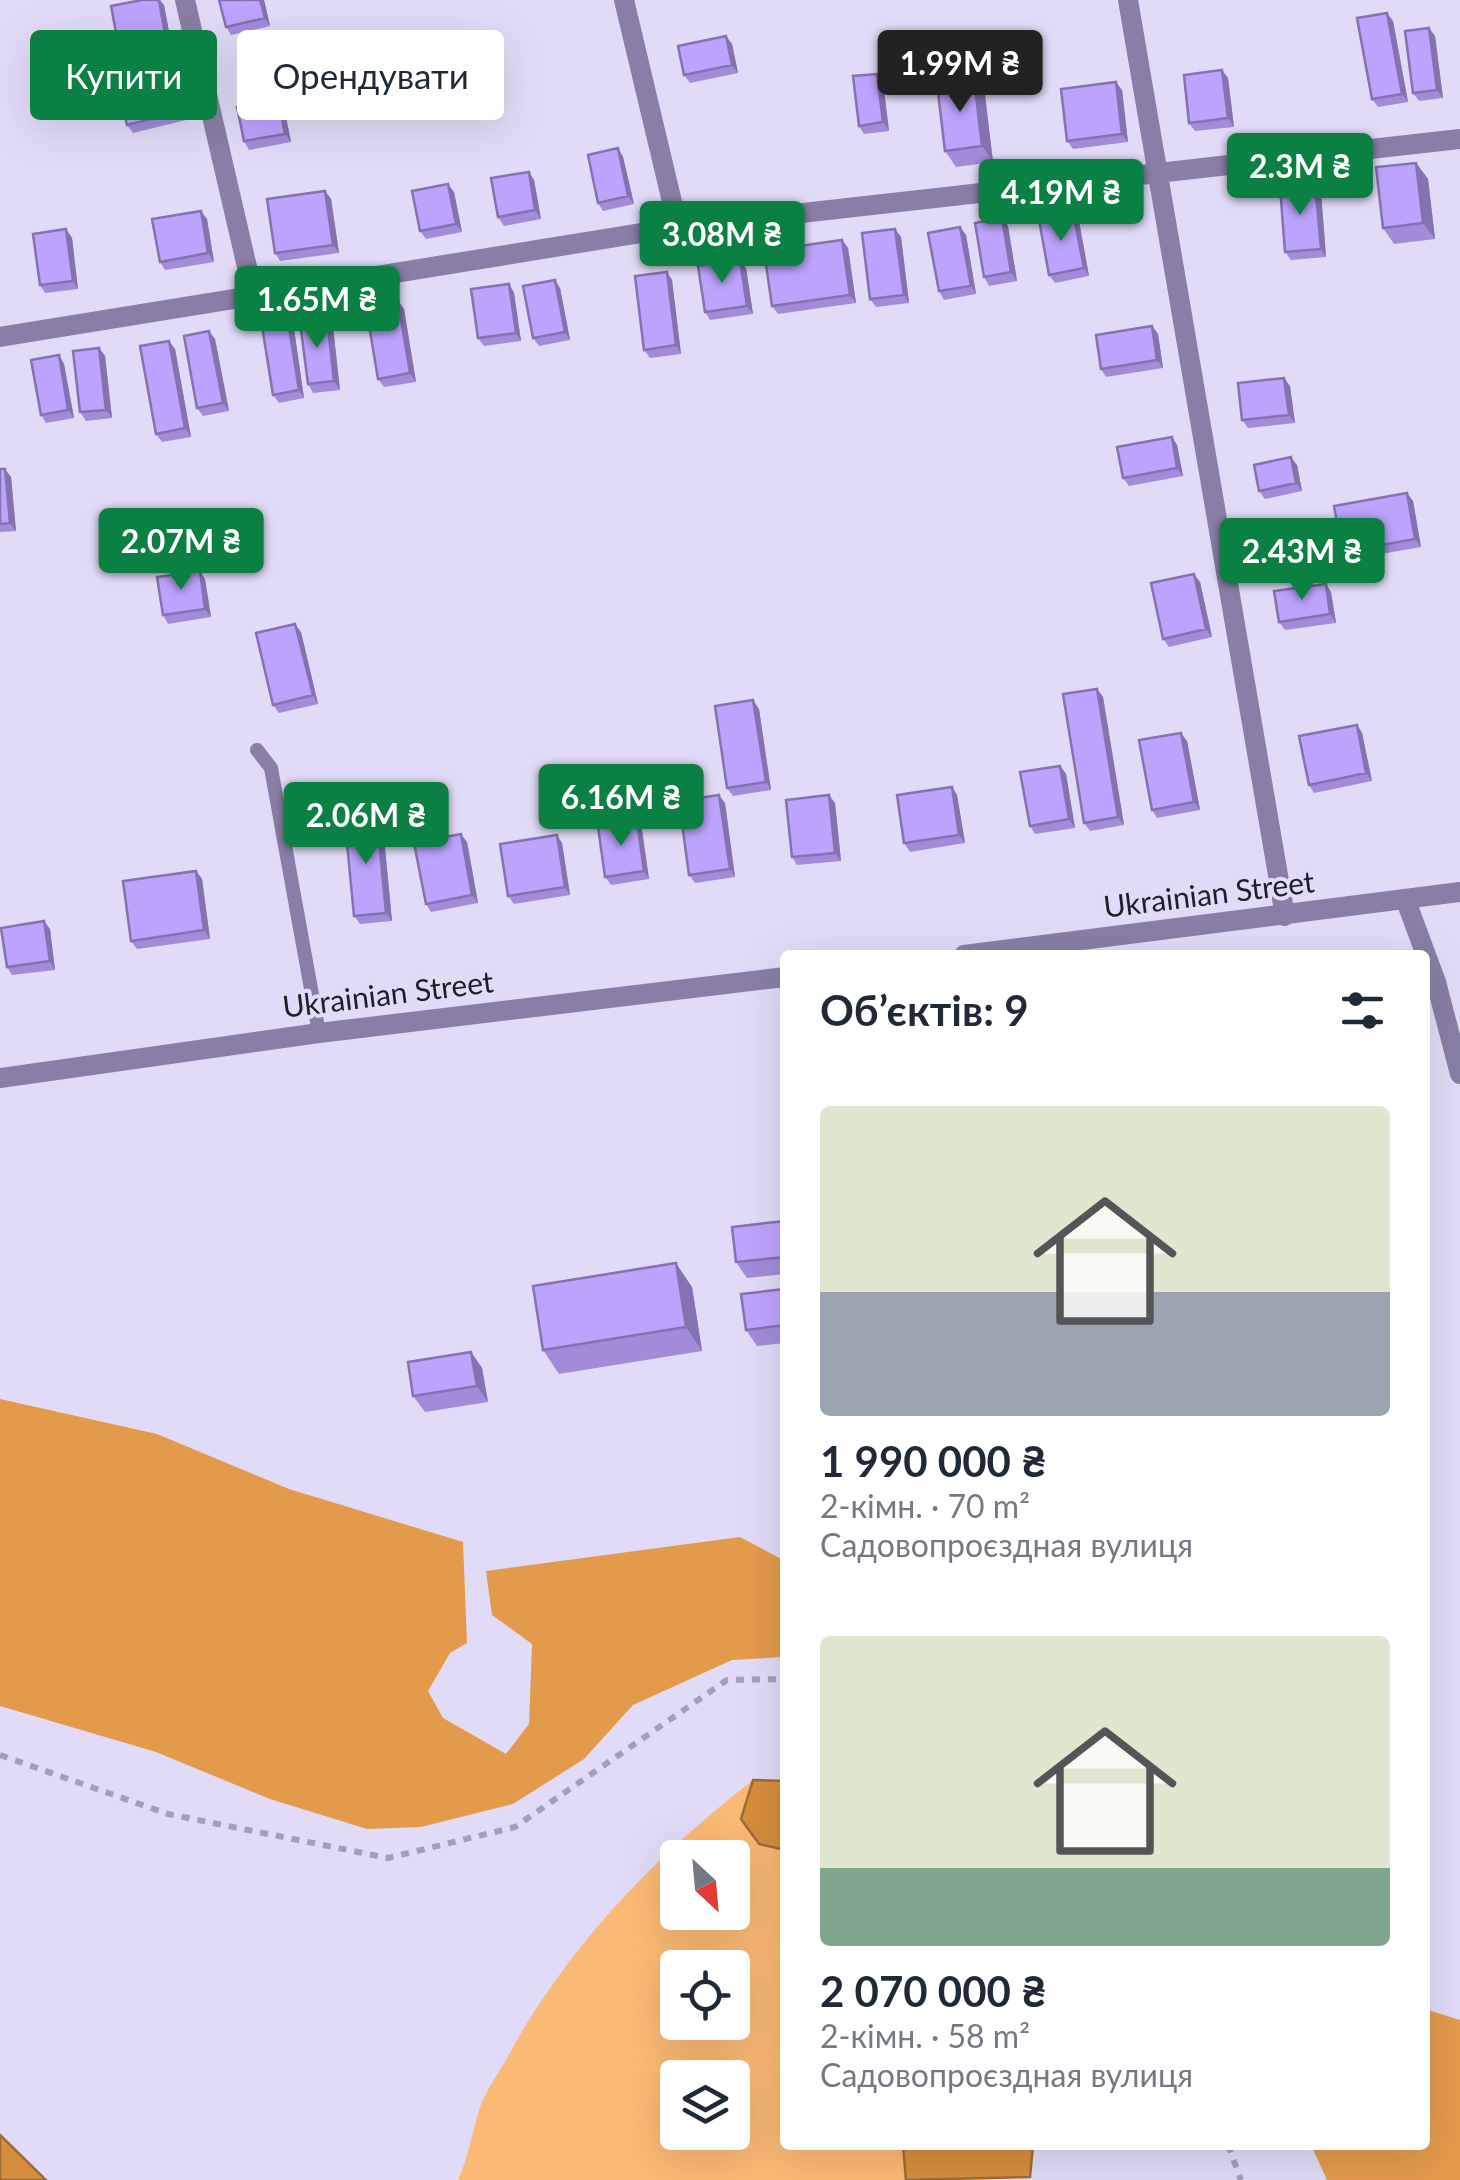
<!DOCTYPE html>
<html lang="uk">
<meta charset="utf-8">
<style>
:root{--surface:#fff;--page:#f2f2f3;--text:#1f2937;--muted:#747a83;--accent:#0b8043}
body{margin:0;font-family:Lato,sans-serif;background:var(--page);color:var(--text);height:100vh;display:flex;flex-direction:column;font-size:38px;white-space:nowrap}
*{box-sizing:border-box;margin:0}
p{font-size:32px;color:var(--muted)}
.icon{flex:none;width:55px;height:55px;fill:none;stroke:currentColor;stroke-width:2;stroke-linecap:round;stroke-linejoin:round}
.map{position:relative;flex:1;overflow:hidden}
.sheet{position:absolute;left:780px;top:950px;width:650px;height:1200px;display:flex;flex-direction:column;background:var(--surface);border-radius:10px;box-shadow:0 10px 40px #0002}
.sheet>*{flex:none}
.hud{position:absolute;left:30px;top:30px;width:600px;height:90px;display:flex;gap:20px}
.needle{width:65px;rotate:154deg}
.controls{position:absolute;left:660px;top:1840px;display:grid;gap:20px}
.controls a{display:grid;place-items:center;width:90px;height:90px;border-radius:10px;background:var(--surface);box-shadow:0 10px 40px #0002;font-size:50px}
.price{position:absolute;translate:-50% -85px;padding:0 22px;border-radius:10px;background:var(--accent);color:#fff;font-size:32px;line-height:65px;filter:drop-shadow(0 2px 5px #0008)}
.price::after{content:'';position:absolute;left:50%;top:60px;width:30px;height:22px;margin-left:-15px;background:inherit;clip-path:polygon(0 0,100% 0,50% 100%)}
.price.current{background:#222;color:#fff}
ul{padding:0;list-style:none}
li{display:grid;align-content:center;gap:20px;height:530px;padding:0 40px}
li span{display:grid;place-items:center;height:310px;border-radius:10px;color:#555}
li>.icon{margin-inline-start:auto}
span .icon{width:180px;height:180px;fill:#fffc;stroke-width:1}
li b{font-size:42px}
h2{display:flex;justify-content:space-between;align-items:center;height:120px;padding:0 40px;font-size:42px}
.tag{padding:0 35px;border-radius:10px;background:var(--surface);box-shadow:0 10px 40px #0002;font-size:35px;line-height:90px}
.tag.current{background:var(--accent);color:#fff}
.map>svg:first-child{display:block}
</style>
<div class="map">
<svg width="1460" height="2180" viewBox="0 0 1460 2180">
<rect width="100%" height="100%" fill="#e1dbf7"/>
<path fill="#fab975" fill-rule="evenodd" d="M 753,1780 L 741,1819 L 759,1844 L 785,1850 L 785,2145 L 903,2145 L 906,2180 L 458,2180 C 469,2156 472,2132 480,2107 C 486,2091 497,2075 506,2060 C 565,1949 654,1857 753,1780 ZM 678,1858 L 732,1858 L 732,1912 L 678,1912 ZM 678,1968 L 732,1968 L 732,2022 L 678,2022 ZM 678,2078 L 732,2078 L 732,2132 L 678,2132 Z"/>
<path fill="#e39b4b" d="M 0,1399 L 157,1434 L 289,1489 L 463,1542 L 467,1643 L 450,1653 L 428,1691 L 443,1718 L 506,1754 L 529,1724 L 532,1644 L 492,1615 L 486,1571 L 740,1537 L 785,1561 L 785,1657 L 732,1660 L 633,1705 L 584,1759 L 513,1804 L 421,1827 L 367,1829 L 270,1799 L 156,1752 L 0,1706 Z
M 1425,2009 L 1460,2020 L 1460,2180 L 1327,2180 L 1311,2145 L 1425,2145 Z"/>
<path fill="#d58e3d" stroke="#9e6c36" stroke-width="2.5" d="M 753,1780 L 785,1781 L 785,1850 L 759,1844 L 741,1819 Z
M 0,2135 L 46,2180 L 0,2180 Z
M 903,2145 L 1033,2145 L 1030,2177 L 906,2180 Z"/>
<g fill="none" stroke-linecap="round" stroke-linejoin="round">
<path stroke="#a49fb6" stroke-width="6" stroke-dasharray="8 8" stroke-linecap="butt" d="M 0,1755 L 168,1814 L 388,1858 L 515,1827 L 727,1680 L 785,1679
M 1228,2145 L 1241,2180"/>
<path stroke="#897fa6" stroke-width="14" d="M 257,750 L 271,768 L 319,1033"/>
<path stroke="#897fa6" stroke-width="20" d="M 185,0 L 254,297
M 624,0 L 678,227
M 1128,0 L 1285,916
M 0,337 L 678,227 L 1460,139
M 1406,901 L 1436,982 L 1460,1074
M 964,955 L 1460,892
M 0,1078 L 319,1033 L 785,977"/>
</g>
<path fill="#a28cda" d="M 142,0 L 160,0 L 164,5 L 171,42 L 124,51 L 118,43 Z
M 219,0 L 264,0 L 270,26 L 231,35 L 226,27 Z
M 1393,21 L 1408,102 L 1378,107 L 1372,99 Z
M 1435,36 L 1443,98 L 1419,101 L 1413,93 Z
M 732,44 L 738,73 L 690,83 L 684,75 Z
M 1228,78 L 1234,127 L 1195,131 L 1189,123 Z
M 173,79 L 179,87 L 186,120 L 133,133 L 127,125 Z
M 974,79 L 985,95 L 993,162 L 956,167 L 945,151 Z
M 883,82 L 889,131 L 864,134 L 859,126 Z
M 1122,90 L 1128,142 L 1073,149 L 1067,141 Z
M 284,107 L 291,142 L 249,150 L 244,141 Z
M 618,148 L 623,157 L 634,204 L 603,211 L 598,203 Z
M 1416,163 L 1428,179 L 1435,239 L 1394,244 L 1383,228 Z
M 534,180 L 541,219 L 504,226 L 498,217 Z
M 1315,183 L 1321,192 L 1326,257 L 1291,260 L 1285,252 Z
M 325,191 L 331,199 L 339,253 L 280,261 L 275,253 Z
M 454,192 L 462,232 L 426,239 L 420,231 Z
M 1002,218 L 1008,226 L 1017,281 L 989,286 L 984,277 Z
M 207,219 L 214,262 L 165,270 L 160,262 Z
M 1079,221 L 1089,276 L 1055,283 L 1049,275 Z
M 960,227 L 966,235 L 976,294 L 944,300 L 939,291 Z
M 66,229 L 72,238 L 78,289 L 45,293 L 40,285 Z
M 895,229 L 901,237 L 909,303 L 876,307 L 870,299 Z
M 842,240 L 848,248 L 856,303 L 778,314 L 772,306 Z
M 740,260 L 746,268 L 753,314 L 710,320 L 705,312 Z
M 667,272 L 672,280 L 681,354 L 650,358 L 644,350 Z
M 509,284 L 514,293 L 521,341 L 484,346 L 478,338 Z
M 560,288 L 570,340 L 539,346 L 533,338 Z
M 398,301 L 404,309 L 416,382 L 384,387 L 378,379 Z
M 1152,326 L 1158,334 L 1163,368 L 1106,377 L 1101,369 Z
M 333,327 L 340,390 L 313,393 L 308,384 Z
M 294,329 L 304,398 L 279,403 L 273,395 Z
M 215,339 L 229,411 L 203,416 L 197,408 Z
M 99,348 L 105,356 L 112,418 L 86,421 L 80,412 Z
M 175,349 L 191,437 L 162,442 L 156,434 Z
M 59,355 L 64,364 L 74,418 L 46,423 L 41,415 Z
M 1290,386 L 1295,423 L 1248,428 L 1242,420 Z
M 1172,437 L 1177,445 L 1183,476 L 1129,486 L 1123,478 Z
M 1297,465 L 1302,491 L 1265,499 L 1259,491 Z
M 0,469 L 11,477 L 16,531 L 0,532 Z
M 1413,501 L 1421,547 L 1347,560 L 1342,552 Z
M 205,579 L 211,617 L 168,624 L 163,615 Z
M 1200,582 L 1212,637 L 1169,647 L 1163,639 Z
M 1331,592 L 1336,623 L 1285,630 L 1279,622 Z
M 301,632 L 318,704 L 279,713 L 273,705 Z
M 1097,689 L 1103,697 L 1124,825 L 1090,831 L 1084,823 Z
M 759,709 L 771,790 L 733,796 L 727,788 Z
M 1357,725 L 1362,733 L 1372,781 L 1314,793 L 1309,785 Z
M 1187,741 L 1200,810 L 1157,818 L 1152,810 Z
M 1060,766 L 1066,774 L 1075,828 L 1035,834 L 1030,826 Z
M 952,787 L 957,795 L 965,843 L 910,852 L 904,843 Z
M 725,803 L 735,877 L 695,883 L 689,875 Z
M 835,803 L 841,861 L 797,865 L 792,857 Z
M 637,822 L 642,830 L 649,879 L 611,885 L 605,877 Z
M 383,827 L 392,921 L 360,924 L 354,916 Z
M 467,842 L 478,903 L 431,912 L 426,904 Z
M 562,843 L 570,895 L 514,904 L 508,896 Z
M 196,871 L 202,879 L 210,939 L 137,949 L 131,941 Z
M 50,929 L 55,970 L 12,975 L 7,967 Z
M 785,1221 L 785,1274 L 747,1278 L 736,1262 Z
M 692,1287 L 702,1351 L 559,1374 L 543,1350 Z
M 785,1289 L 785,1343 L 757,1346 L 746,1330 Z
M 471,1352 L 482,1368 L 488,1402 L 425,1412 L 413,1396 Z"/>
<path fill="#8472b1" d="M 159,0 L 164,5 L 171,42 L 165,34 Z
M 260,0 L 264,0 L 270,26 L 265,18 Z
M 1387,13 L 1393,21 L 1408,102 L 1402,94 Z
M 1429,28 L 1435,36 L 1443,98 L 1437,90 Z
M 726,36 L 732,44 L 738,73 L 732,65 Z
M 1222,70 L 1228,78 L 1234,127 L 1228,118 Z
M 877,74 L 883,82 L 889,131 L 883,122 Z
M 173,79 L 179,87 L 186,120 L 180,112 Z
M 974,79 L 985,95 L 993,162 L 982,146 Z
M 1116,82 L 1122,90 L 1128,142 L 1122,134 Z
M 278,99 L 284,107 L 291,142 L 285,134 Z
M 618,148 L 623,157 L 634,204 L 628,196 Z
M 1416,163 L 1428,179 L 1435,239 L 1423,223 Z
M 529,172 L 534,180 L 541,219 L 535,210 Z
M 1315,183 L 1321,192 L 1326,257 L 1321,249 Z
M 448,184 L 454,192 L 462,232 L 456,224 Z
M 325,191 L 331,199 L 339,253 L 333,245 Z
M 201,211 L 207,219 L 214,262 L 208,253 Z
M 1073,213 L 1079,221 L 1089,276 L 1084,268 Z
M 1002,218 L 1008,226 L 1017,281 L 1011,272 Z
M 960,227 L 966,235 L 976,294 L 971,286 Z
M 66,229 L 72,238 L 78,289 L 73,281 Z
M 895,229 L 901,237 L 909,303 L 904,295 Z
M 842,240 L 848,248 L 856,303 L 850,295 Z
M 740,260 L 746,268 L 753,314 L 747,306 Z
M 667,272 L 672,280 L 681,354 L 676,345 Z
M 555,280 L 560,288 L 570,340 L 565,332 Z
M 509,284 L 514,293 L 521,341 L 516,333 Z
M 398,301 L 404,309 L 416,382 L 410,373 Z
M 327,319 L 333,327 L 340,390 L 334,381 Z
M 288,321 L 294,329 L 304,398 L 299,390 Z
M 1152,326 L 1158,334 L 1163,368 L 1157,360 Z
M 209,331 L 215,339 L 229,411 L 223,403 Z
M 169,341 L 175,349 L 191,437 L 185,428 Z
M 99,348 L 105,356 L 112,418 L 106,410 Z
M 59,355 L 64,364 L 74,418 L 68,410 Z
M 1284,378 L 1290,386 L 1295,423 L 1289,415 Z
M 1172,437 L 1177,445 L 1183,476 L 1177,468 Z
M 1291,457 L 1297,465 L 1302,491 L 1296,483 Z
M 5,469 L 11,477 L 16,531 L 10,523 Z
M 1407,493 L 1413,501 L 1421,547 L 1415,539 Z
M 200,571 L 205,579 L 211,617 L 205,609 Z
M 1194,574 L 1200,582 L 1212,637 L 1206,629 Z
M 1326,584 L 1331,592 L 1336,623 L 1330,614 Z
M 295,624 L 301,632 L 318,704 L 313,695 Z
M 1097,689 L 1103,697 L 1124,825 L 1118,817 Z
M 753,700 L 759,709 L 771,790 L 766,782 Z
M 1357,725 L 1362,733 L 1372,781 L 1366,773 Z
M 1181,733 L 1187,741 L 1200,810 L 1194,802 Z
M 1060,766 L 1066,774 L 1075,828 L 1069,819 Z
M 952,787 L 957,795 L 965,843 L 959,835 Z
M 719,795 L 725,803 L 735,877 L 730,869 Z
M 829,795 L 835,803 L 841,861 L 835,853 Z
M 377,819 L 383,827 L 392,921 L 386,913 Z
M 637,822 L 642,830 L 649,879 L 644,871 Z
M 461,834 L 467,842 L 478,903 L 472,895 Z
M 557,835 L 562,843 L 570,895 L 565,887 Z
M 196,871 L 202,879 L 210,939 L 204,930 Z
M 44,921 L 50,929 L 55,970 L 50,961 Z
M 676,1263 L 692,1287 L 702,1351 L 686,1327 Z
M 471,1352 L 482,1368 L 488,1402 L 477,1386 Z"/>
<path fill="#bca3fd" stroke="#8472b1" stroke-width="2.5" d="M 142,0 L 159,0 L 165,34 L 118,43 L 111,6 Z
M 219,0 L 260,0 L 265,18 L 226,27 Z
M 1387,13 L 1402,94 L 1372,99 L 1357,18 Z
M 1429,28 L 1437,90 L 1413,93 L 1405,31 Z
M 726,36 L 732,65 L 684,75 L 678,46 Z
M 1222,70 L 1228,118 L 1189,123 L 1184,75 Z
M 877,74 L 883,122 L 859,126 L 853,76 Z
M 173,79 L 180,112 L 127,125 L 119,92 Z
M 974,79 L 982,146 L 945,151 L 937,84 Z
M 1116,82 L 1122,134 L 1067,141 L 1061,89 Z
M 278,99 L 285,134 L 244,141 L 237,107 Z
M 618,148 L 628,196 L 598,203 L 588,155 Z
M 1416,163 L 1423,223 L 1383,228 L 1376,167 Z
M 529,172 L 535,210 L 498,217 L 491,178 Z
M 1315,183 L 1321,249 L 1285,252 L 1280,187 Z
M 448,184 L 456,224 L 420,231 L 412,191 Z
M 325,191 L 333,245 L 275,253 L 267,199 Z
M 201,211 L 208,253 L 160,262 L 152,219 Z
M 1073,213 L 1084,268 L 1049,275 L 1039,220 Z
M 1002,218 L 1011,272 L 984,277 L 975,223 Z
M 960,227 L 971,286 L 939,291 L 928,233 Z
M 66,229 L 73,281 L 40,285 L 33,234 Z
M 895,229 L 904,295 L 870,299 L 862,233 Z
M 842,240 L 850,295 L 772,306 L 764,251 Z
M 740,260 L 747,306 L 705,312 L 698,266 Z
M 667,272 L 676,345 L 644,350 L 635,276 Z
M 555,280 L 565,332 L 533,338 L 523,286 Z
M 509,284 L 516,333 L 478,338 L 471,289 Z
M 398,301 L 410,373 L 378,379 L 366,307 Z
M 327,319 L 334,381 L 308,384 L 300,322 Z
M 288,321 L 299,390 L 273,395 L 262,326 Z
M 1152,326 L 1157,360 L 1101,369 L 1096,335 Z
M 209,331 L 223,403 L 197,408 L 184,336 Z
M 169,341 L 185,428 L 156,434 L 140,346 Z
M 99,348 L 106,410 L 80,412 L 73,351 Z
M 59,355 L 68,410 L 41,415 L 31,360 Z
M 1284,378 L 1289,415 L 1242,420 L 1238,383 Z
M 1172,437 L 1177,468 L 1123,478 L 1117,447 Z
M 1291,457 L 1296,483 L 1259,491 L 1254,465 Z
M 0,469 L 5,469 L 10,523 L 0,524 Z
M 1407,493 L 1415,539 L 1342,552 L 1334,506 Z
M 200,571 L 205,609 L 163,615 L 157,577 Z
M 1194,574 L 1206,629 L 1163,639 L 1151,583 Z
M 1326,584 L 1330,614 L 1279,622 L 1274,591 Z
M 295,624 L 313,695 L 273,705 L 256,633 Z
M 1097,689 L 1118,817 L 1084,823 L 1063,694 Z
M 753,700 L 766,782 L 727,788 L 715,706 Z
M 1357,725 L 1366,773 L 1309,785 L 1299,736 Z
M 1181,733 L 1194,802 L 1152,810 L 1139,740 Z
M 1060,766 L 1069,819 L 1030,826 L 1020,772 Z
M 952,787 L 959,835 L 904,843 L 897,795 Z
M 719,795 L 730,869 L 689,875 L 679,801 Z
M 829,795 L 835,853 L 792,857 L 786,800 Z
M 377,819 L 386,913 L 354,916 L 345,822 Z
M 637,822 L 644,871 L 605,877 L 598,827 Z
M 461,834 L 472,895 L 426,904 L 414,843 Z
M 557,835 L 565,887 L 508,896 L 500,844 Z
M 196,871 L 204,930 L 131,941 L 123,881 Z
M 44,921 L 50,961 L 7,967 L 1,928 Z
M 785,1221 L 785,1257 L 736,1262 L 732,1227 Z
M 676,1263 L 686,1327 L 543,1350 L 533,1286 Z
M 785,1289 L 785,1325 L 746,1330 L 741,1294 Z
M 471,1352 L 477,1386 L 413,1396 L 408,1362 Z"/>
<g text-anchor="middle" stroke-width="8" stroke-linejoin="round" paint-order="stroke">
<g font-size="30" fill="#1f1d27" stroke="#e1dbf7">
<text transform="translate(1209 895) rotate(-7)" y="10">Ukrainian Street</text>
<text transform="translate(388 995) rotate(-7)" y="10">Ukrainian Street</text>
</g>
</g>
</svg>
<div class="controls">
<a><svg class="needle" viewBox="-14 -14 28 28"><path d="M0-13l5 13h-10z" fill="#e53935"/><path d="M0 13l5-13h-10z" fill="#747a83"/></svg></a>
<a><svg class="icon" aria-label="locate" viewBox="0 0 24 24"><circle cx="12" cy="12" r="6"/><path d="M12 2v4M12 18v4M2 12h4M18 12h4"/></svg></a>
<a><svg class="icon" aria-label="layers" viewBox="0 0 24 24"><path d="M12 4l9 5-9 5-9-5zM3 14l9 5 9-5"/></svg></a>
</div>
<b class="price current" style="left:960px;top:115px">1.99M ₴</b>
<b class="price" style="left:1300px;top:218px">2.3M ₴</b>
<b class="price" style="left:1061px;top:244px">4.19M ₴</b>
<b class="price" style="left:722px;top:286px">3.08M ₴</b>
<b class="price" style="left:317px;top:351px">1.65M ₴</b>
<b class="price" style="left:181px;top:593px">2.07M ₴</b>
<b class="price" style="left:1302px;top:603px">2.43M ₴</b>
<b class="price" style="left:621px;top:849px">6.16M ₴</b>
<b class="price" style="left:366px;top:867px">2.06M ₴</b>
<div class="hud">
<a class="tag current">Купити</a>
<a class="tag">Орендувати</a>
</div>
<section class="sheet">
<h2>Об’єктів: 9<svg class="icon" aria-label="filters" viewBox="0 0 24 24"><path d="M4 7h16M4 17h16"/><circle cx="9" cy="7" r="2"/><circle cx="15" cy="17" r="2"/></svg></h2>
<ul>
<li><span style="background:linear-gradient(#dfe7d0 60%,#9aa5b1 0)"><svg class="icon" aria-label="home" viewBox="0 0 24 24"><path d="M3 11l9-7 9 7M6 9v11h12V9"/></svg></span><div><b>1 990 000 ₴</b><p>2-кімн. · 70 m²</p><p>Садовопроєздная вулиця</p></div></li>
<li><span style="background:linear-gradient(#dfe7d0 75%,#7fa58c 0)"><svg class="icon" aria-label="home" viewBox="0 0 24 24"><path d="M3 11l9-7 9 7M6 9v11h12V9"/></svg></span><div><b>2 070 000 ₴</b><p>2-кімн. · 58 m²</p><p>Садовопроєздная вулиця</p></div></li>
</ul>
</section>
</div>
